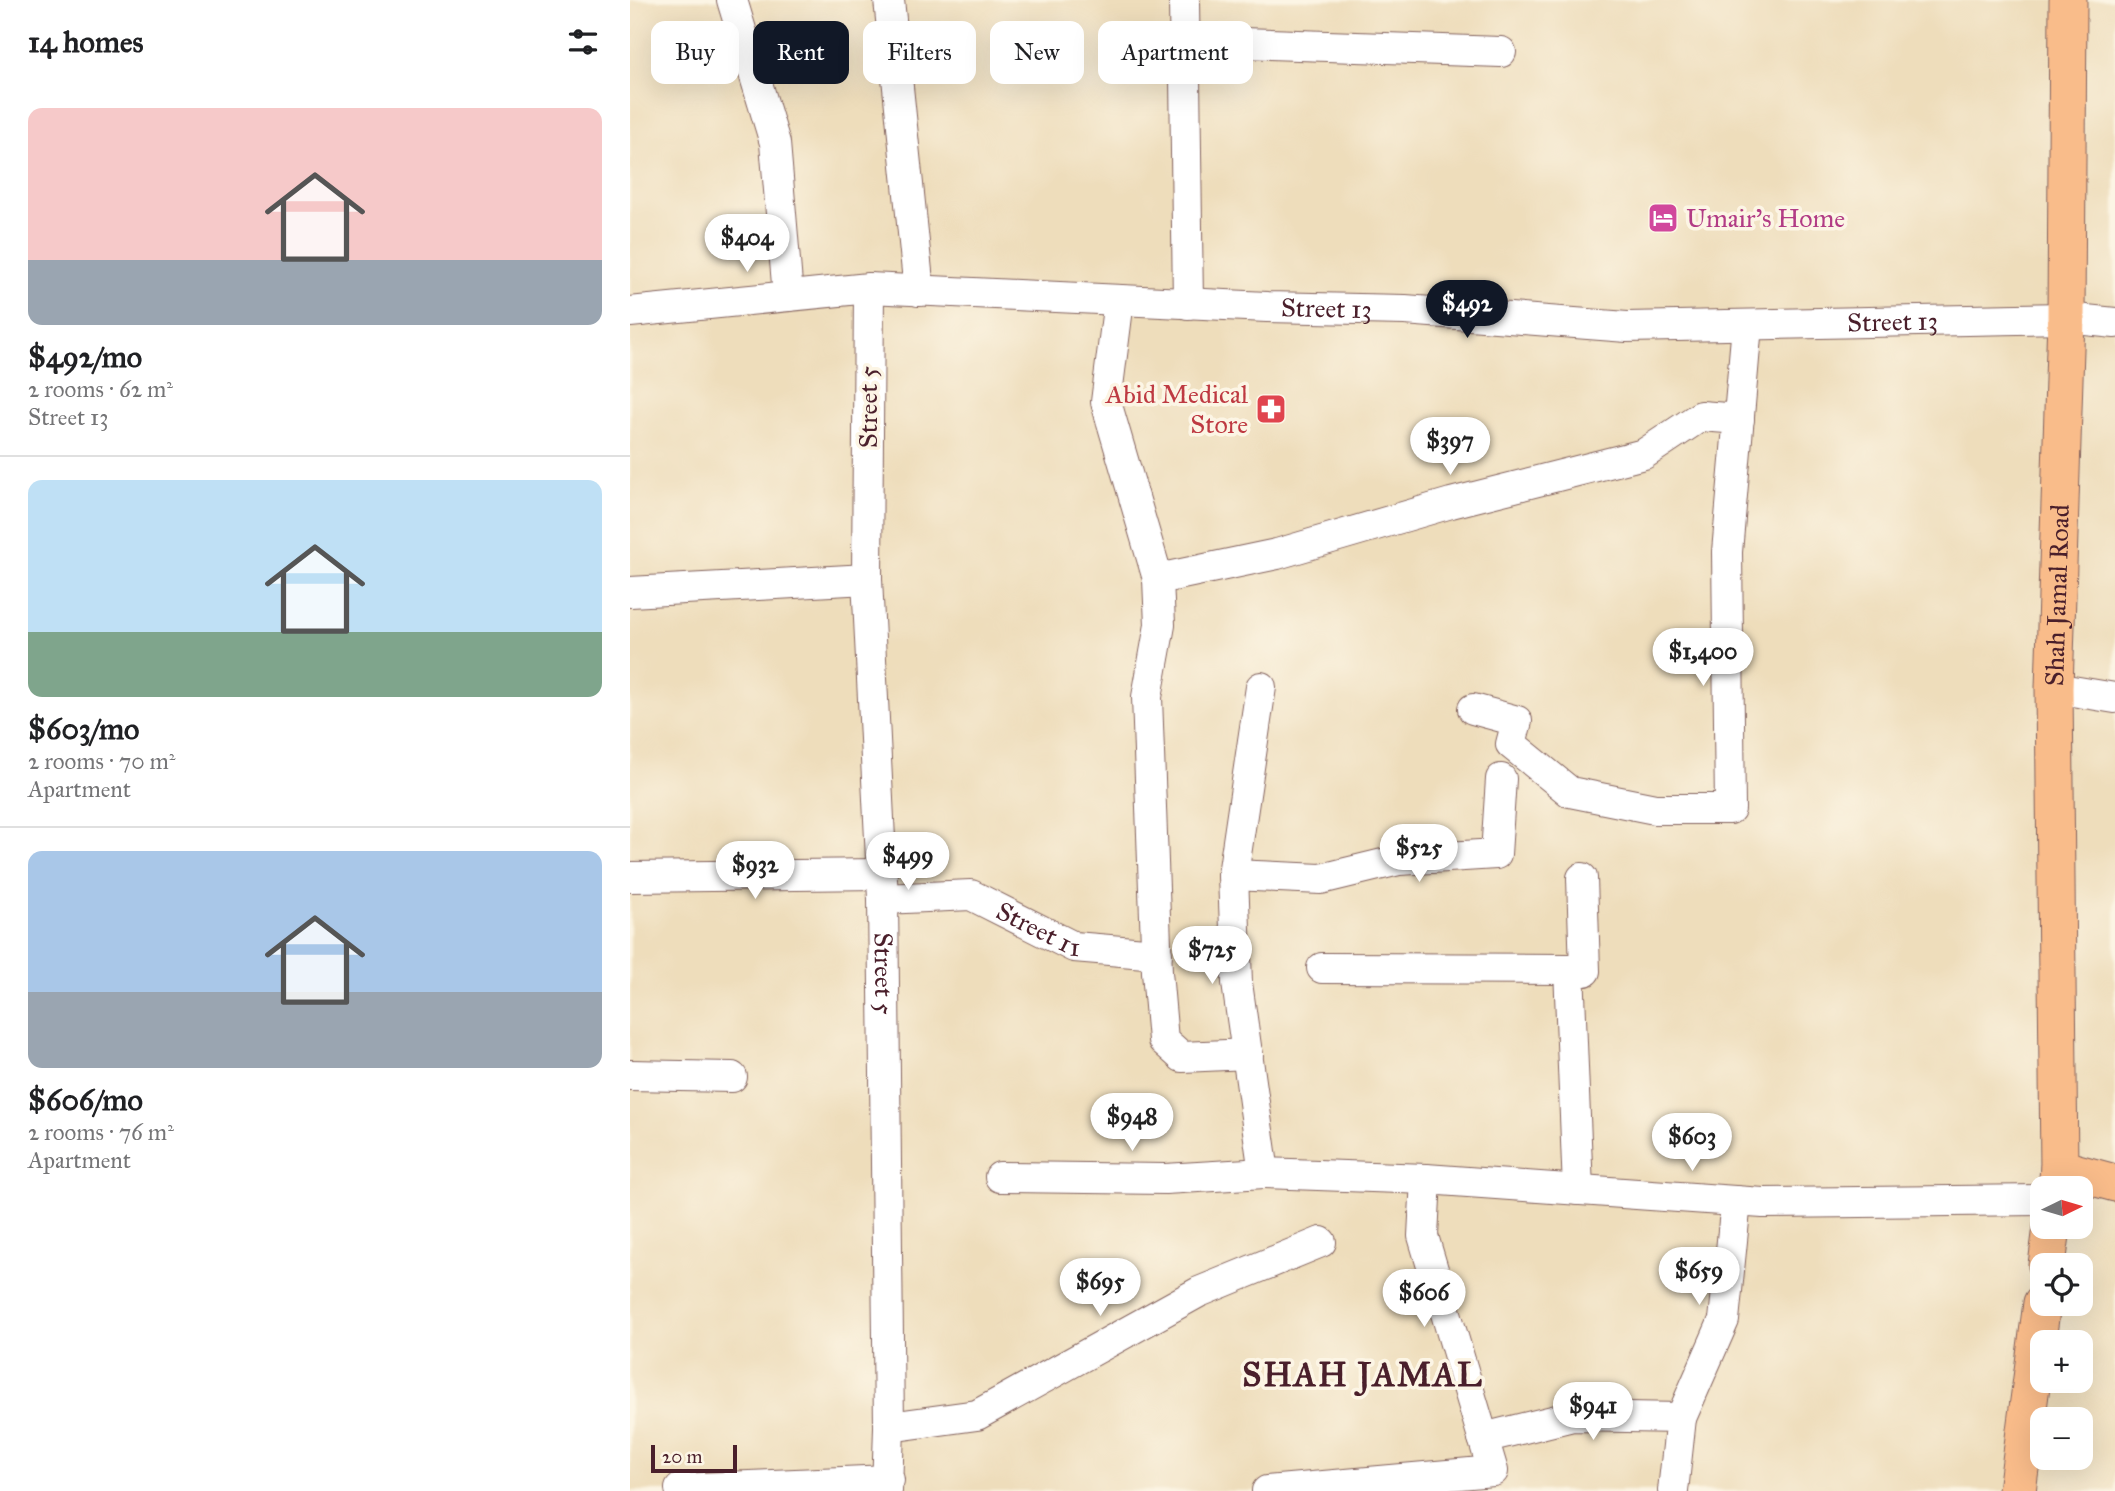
<!DOCTYPE html>
<meta charset="utf-8">
<style>
:root{--surface:#fff;--page:#f6f6f6;--text:#202124;--muted:#757577;--line:#e0e0e0;--accent:#111827}
body{margin:0;font-family:"IM FELL Great Primer",serif;background:var(--page);color:var(--text);height:100vh;display:flex;flex-direction:column;font-size:26px;white-space:nowrap}
*{box-sizing:border-box;margin:0}
p{font-size:23px;color:var(--muted)}
.icon{flex:none;width:38px;height:38px;fill:none;stroke:currentColor;stroke-width:2;stroke-linecap:round;stroke-linejoin:round}
.map{position:relative;flex:1;overflow:hidden}
.sheet{display:flex;flex-direction:column;background:var(--surface);width:630px}
.sheet>*{flex:none}
.banner{position:absolute;left:21px;top:21px;width:665px;height:63px;display:flex;gap:14px}
.needle{width:46px;rotate:85deg}
.controls{position:absolute;left:1400px;top:1176px;display:grid;gap:14px}
.controls a{display:grid;place-items:center;width:63px;height:63px;border-radius:14px;background:var(--surface);box-shadow:0 7px 28px #0002;font-size:35px}
.scale{position:absolute;left:21px;bottom:18px;width:86px;box-sizing:border-box;padding-left:7px;border:4px solid #4a1f2b;border-top:0;font-size:19px;line-height:24px;white-space:nowrap;color:#4a1f2b;-webkit-text-stroke:5px #fcf5e5;paint-order:stroke}
.price{position:absolute;translate:-50% -60px;padding:0 16px;border-radius:24px;background:#fff;color:#222;font-size:23px;line-height:46px;filter:drop-shadow(0 2px 4px #0008)}
.price::after{content:'';position:absolute;left:50%;top:42px;width:21px;height:16px;margin-left:-10px;background:inherit;clip-path:polygon(0 0,100% 0,50% 100%)}
.price.on{background:var(--accent);color:#fff}
ul{padding:0;list-style:none}
li{display:grid;align-content:center;gap:14px;height:371px;padding:0 28px}
li+li{border-top:2px solid var(--line)}
li span{display:grid;place-items:center;height:217px;border-radius:14px;color:#555}
li>.icon{margin-inline-start:auto}
span .icon{width:126px;height:126px;fill:#fffc;stroke-width:1}
li b{font-size:30px}
h2{display:flex;justify-content:space-between;align-items:center;height:84px;padding:0 28px;font-size:30px}
.pill{padding:0 24px;border-radius:14px;background:var(--surface);box-shadow:0 7px 28px #0002;font-size:24px;line-height:63px}
.pill.on{background:var(--accent);color:#fff}
main{display:flex;flex:1;min-height:0}
.map>svg:first-child{display:block}
</style>
<main>
<section class="sheet">
<h2>14 homes<svg class="icon" aria-label="filters" viewBox="0 0 24 24"><path d="M4 7h16M4 17h16"/><circle cx="9" cy="7" r="2"/><circle cx="15" cy="17" r="2"/></svg></h2>
<ul>
<li><span style="background:linear-gradient(#f6c9c9 70%,#9aa5b1 0)"><svg class="icon" aria-label="home" viewBox="0 0 24 24"><path d="M3 11l9-7 9 7M6 9v11h12V9"/></svg></span><div><b>$492/mo</b><p>2 rooms · 62 m²</p><p>Street 13</p></div></li>
<li><span style="background:linear-gradient(#bfe0f5 70%,#7fa58c 0)"><svg class="icon" aria-label="home" viewBox="0 0 24 24"><path d="M3 11l9-7 9 7M6 9v11h12V9"/></svg></span><div><b>$603/mo</b><p>2 rooms · 70 m²</p><p>Apartment</p></div></li>
<li><span style="background:linear-gradient(#a9c7e8 65%,#9aa5b1 0)"><svg class="icon" aria-label="home" viewBox="0 0 24 24"><path d="M3 11l9-7 9 7M6 9v11h12V9"/></svg></span><div><b>$606/mo</b><p>2 rooms · 76 m²</p><p>Apartment</p></div></li>
</ul>
</section>
<div class="map">
<svg width="1485" height="1491" viewBox="0 0 1485 1491">
<rect width="100%" height="100%" fill="#fcf5e5"/>
<filter id="ink" filterUnits="userSpaceOnUse"><feTurbulence type="fractalNoise" baseFrequency=".0143" numOctaves="2"/><feDisplacementMap in="SourceGraphic" scale="14" xChannelSelector="R" yChannelSelector="G"/><feConvolveMatrix kernelMatrix="1 2 1 2 8 2 1 2 1" color-interpolation-filters="sRGB"/></filter>
<filter id="wash" filterUnits="userSpaceOnUse"><feTurbulence type="fractalNoise" baseFrequency=".00686" numOctaves="4" result="noise"/><feDisplacementMap in="SourceGraphic" scale="28" xChannelSelector="R" yChannelSelector="G"/><feGaussianBlur stdDeviation="1.57" result="paint"/><feColorMatrix in="noise" values="0 0 0 0 0 0 0 0 0 0 0 0 0 0 0 0 0 1.4 0 .05"/><feComposite in="paint" operator="in"/></filter>
<g filter="url(#wash)">
<rect width="100%" height="100%" fill="#edb"/>
</g>
<g filter="url(#ink)">
<g fill="none" stroke-linecap="round" stroke-linejoin="round">
<g stroke="#83625d" stroke-width="32">
<g id="minor">
<path d="M 102,0 L 145,143 L 158,296"/>
<path d="M 259,0 L 289,291"/>
<path d="M 554,0 L 558,304"/>
<path d="M 554,41 L 871,52"/>
<path id="s1" d="M 239,288 L 237,579 L 253,899 L 259,1427 L 257,1491"/>
<path d="M 489,300 L 476,402 L 528,579 L 530,625 L 517,697 L 527,972 L 533,1040 L 552,1057 L 618,1054"/>
<path id="s2" d="M 0,312 L 239,288 L 637,307 L 775,310 L 997,327 L 1436,318 L 1485,323"/>
<path d="M 528,579 L 647,554 L 821,503 L 1014,454 L 1071,416 L 1109,419"/>
<path d="M 0,592 L 237,579"/>
<path d="M 631,687 L 603,875 L 607,983 L 634,1173 L 796,1179 L 1133,1203 L 1412,1200"/>
<path d="M 1424,688 L 1485,698"/>
<path d="M 843,709 L 887,721 L 881,744 L 940,792 L 1025,809 L 1100,809 L 1097,552 L 1117,325"/>
<path d="M 603,875 L 691,879 L 769,860 L 866,854 L 871,779"/>
<path d="M 0,877 L 250,874"/>
<path id="s3" d="M 253,899 L 341,895 L 444,947 L 527,954"/>
<path d="M 692,968 L 939,969"/>
<path d="M 0,1075 L 102,1077"/>
<path d="M 370,1177 L 535,1179 L 634,1173"/>
<path d="M 948,1190 L 939,969 L 955,971 L 952,878"/>
<path d="M 1051,1418 L 1094,1320 L 1106,1201"/>
<path d="M 259,1427 L 347,1415 L 569,1292 L 691,1242"/>
<path d="M 853,1438 L 943,1416 L 1051,1418 L 1043,1491"/>
<path d="M 50,1489 L 259,1480"/>
<path d="M 637,1491 L 863,1471 L 793,1236 L 796,1179"/>
</g>
</g>
<g stroke="#83625d" stroke-width="39">
<g id="major">
<path d="M 1429,1168 L 1485,1183"/>
<path id="s4" d="M 1427,1188 L 1429,1168 L 1424,688 L 1436,318 L 1438,0"/>
<path d="M 1417,1265 L 1422,1227"/>
<path d="M 1387,1491 L 1412,1303"/>
</g>
</g>
<use href="#minor" stroke="#fff" stroke-width="30"/>
<use href="#major" stroke="#f9bc8a" stroke-width="37"/>
</g>
</g>
<defs>
<g id="hotel-square" transform="scale(1.575)"><rect x="-9" y="-9" width="18" height="18" rx="4" fill="#d1479c" stroke="#fcf5e5"/><path d="M-6-4.5h1.5V1H6V5H4.5V3h-9V5H-6ZM-4 0a1.8 1.8 0 1 1 3.6 0ZM.5 0V-2.5h3Q6-2.5 6 0Z" fill="#fff"/></g>
<g id="pharmacy-square" transform="scale(1.575)"><rect x="-9" y="-9" width="18" height="18" rx="4" fill="#e0444e" stroke="#fcf5e5"/><path d="M-2-6h4v4h4v4h-4v4h-4v-4h-4v-4h4Z" fill="#fff"/></g>
</defs>
<g fill-rule="evenodd">
<use href="#hotel-square" x="1033" y="218"/>
<use href="#pharmacy-square" x="641" y="409"/>
</g>
<g text-anchor="middle" stroke-width="7" stroke-linejoin="round" paint-order="stroke">
<g font-size="26" fill="#b23c85" stroke="#fcf5e5" text-anchor="start">
<text x="1056" y="227">Umair's Home</text>
</g>
<g font-size="26" fill="#4a1f2b" stroke="#fcf5e5">
<text dy="9" stroke="none"><textPath href="#s2" startOffset="698">Street 13</textPath></text>
<text dy="9" stroke="none"><textPath href="#s2" startOffset="1265">Street 13</textPath></text>
<text transform="translate(238 407) rotate(-90)" y="9">Street 5</text>
<text dy="9" stroke="none"><textPath href="#s4" startOffset="593">Shah Jamal Road</textPath></text>
<text dy="9" stroke="none"><textPath href="#s3" startOffset="164">Street 11</textPath></text>
<text dy="9" stroke="none"><textPath href="#s1" startOffset="686">Street 5</textPath></text>
</g>
<g font-size="26" fill="#be3a42" stroke="#fcf5e5" text-anchor="end">
<text x="618" y="403">Abid Medical<tspan x="618" dy="30">Store</tspan></text>
</g>
<g font-size="33" font-weight="bold" letter-spacing="2" fill="#4a1f2b" stroke="#fcf5e5">
<text x="733" y="1386">SHAH JAMAL</text>
</g>
</g>
</svg>
<div class="controls">
<a><svg class="needle" viewBox="-14 -14 28 28"><path d="M0-13l5 13h-10z" fill="#e53935"/><path d="M0 13l5-13h-10z" fill="#757577"/></svg></a>
<a><svg class="icon" aria-label="locate" viewBox="0 0 24 24"><circle cx="12" cy="12" r="6"/><path d="M12 2v4M12 18v4M2 12h4M18 12h4"/></svg></a>
<a>+</a>
<a>−</a>
</div>
<div class="scale">20 m</div>
<b class="price" style="left:117px;top:274px">$404</b>
<b class="price on" style="left:837px;top:340px">$492</b>
<b class="price" style="left:820px;top:477px">$397</b>
<b class="price" style="left:1073px;top:688px">$1,400</b>
<b class="price" style="left:789px;top:884px">$525</b>
<b class="price" style="left:278px;top:892px">$499</b>
<b class="price" style="left:125px;top:901px">$932</b>
<b class="price" style="left:582px;top:986px">$725</b>
<b class="price" style="left:502px;top:1153px">$948</b>
<b class="price" style="left:1062px;top:1173px">$603</b>
<b class="price" style="left:1069px;top:1307px">$659</b>
<b class="price" style="left:470px;top:1318px">$695</b>
<b class="price" style="left:794px;top:1329px">$606</b>
<b class="price" style="left:963px;top:1442px">$941</b>
<div class="banner">
<a class="pill">Buy</a>
<a class="pill on">Rent</a>
<a class="pill">Filters</a>
<a class="pill">New</a>
<a class="pill">Apartment</a>
</div>
</div>
</main>
